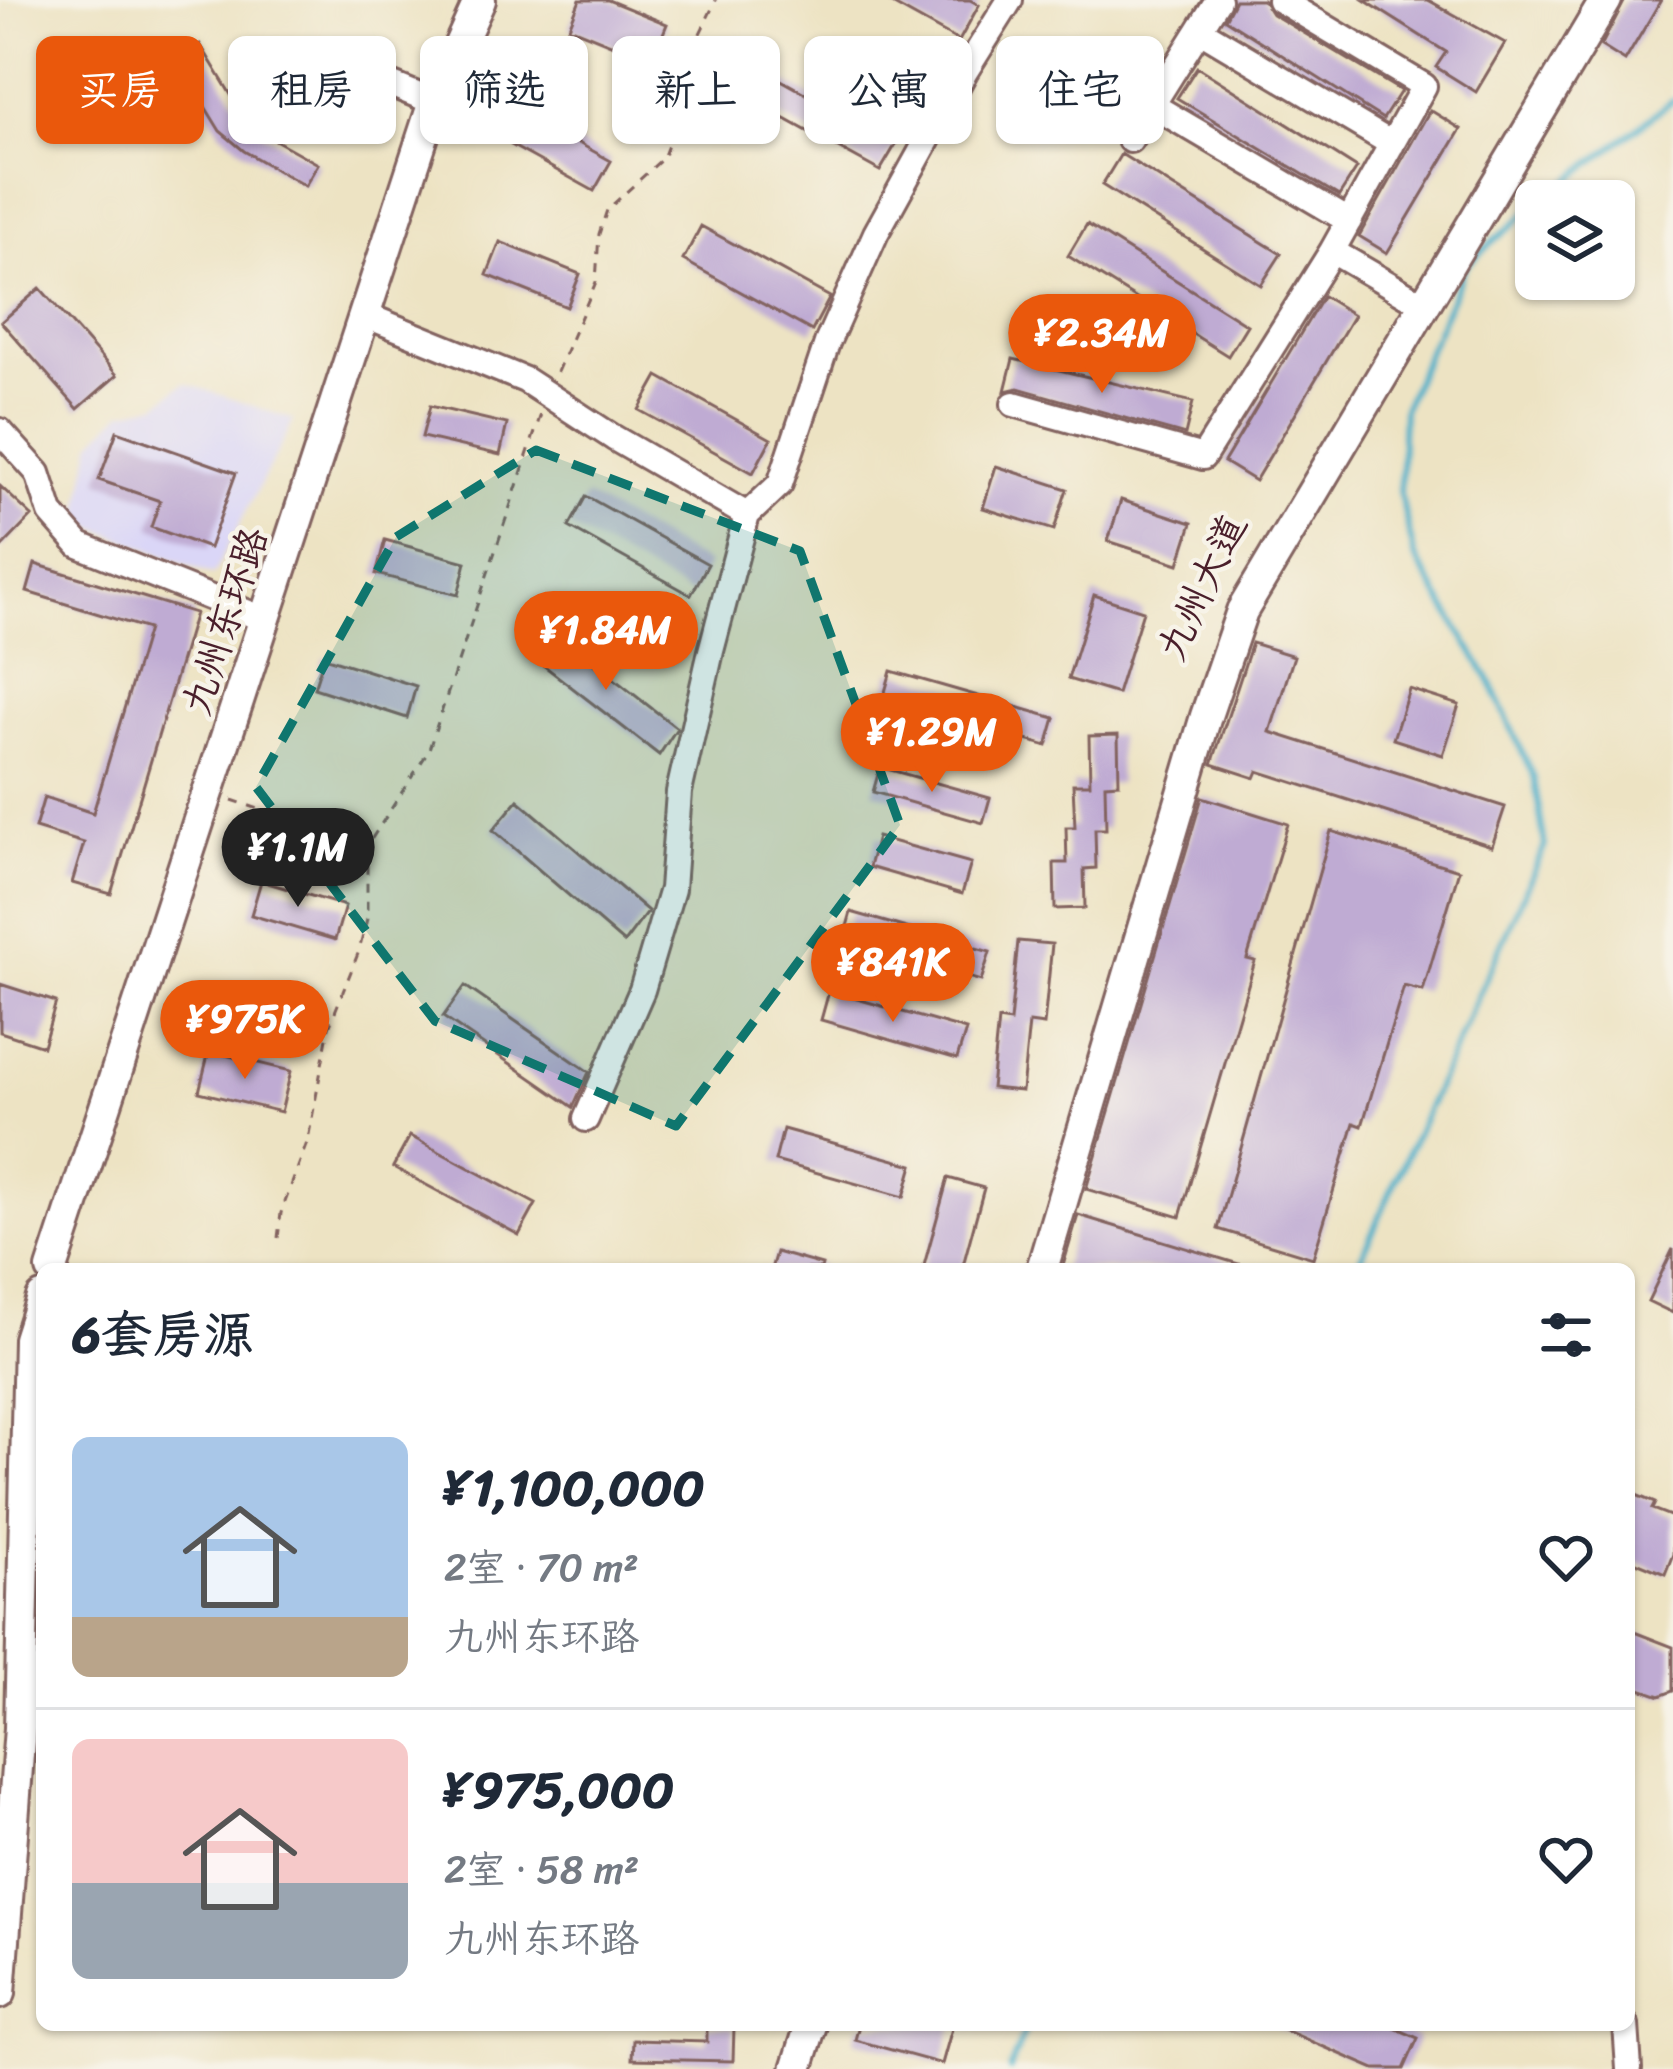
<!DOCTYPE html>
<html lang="zh">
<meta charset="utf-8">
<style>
:root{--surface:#fff;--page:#f2f2f3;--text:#1f2937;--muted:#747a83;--line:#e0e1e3;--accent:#ea580c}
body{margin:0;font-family:Sriracha,"LXGW WenKai TC",sans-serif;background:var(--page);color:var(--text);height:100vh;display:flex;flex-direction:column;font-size:45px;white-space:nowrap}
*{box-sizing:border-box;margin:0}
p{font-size:39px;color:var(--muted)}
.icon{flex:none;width:66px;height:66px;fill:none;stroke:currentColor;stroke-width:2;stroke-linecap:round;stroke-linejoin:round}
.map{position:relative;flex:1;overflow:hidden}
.details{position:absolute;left:36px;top:1263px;width:1599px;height:768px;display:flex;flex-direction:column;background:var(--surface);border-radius:18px;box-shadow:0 3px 9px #0004}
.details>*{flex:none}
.hud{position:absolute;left:36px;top:36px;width:1602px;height:108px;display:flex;gap:24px}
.buttons{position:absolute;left:1515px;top:180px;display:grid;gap:24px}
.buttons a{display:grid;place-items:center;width:120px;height:120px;border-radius:18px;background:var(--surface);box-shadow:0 3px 9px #0004;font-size:60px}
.price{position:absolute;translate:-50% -102px;padding:0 27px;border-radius:42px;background:var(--accent);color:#fff;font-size:39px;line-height:78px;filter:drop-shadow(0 3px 6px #0008)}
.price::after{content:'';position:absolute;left:50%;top:72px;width:36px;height:27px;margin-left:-18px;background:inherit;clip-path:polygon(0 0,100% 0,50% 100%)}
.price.active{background:#222;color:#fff}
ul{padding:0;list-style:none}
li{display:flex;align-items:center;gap:36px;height:300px;padding:0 36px}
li+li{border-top:3px solid var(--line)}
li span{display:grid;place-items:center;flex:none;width:336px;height:240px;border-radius:18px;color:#555}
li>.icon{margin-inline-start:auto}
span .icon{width:144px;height:144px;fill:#fffc;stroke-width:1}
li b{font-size:51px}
h2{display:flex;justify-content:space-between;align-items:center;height:144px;padding:0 36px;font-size:51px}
.pill{padding:0 42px;border-radius:18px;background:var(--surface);box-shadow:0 3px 9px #0004;font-size:42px;line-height:108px}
.pill.active{background:var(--accent);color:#fff}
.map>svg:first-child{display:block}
</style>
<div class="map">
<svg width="1673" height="2069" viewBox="0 0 1673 2069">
<rect width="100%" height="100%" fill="#f7f3e8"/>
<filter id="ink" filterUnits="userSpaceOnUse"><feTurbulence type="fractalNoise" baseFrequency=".00833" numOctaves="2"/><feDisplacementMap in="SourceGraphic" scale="24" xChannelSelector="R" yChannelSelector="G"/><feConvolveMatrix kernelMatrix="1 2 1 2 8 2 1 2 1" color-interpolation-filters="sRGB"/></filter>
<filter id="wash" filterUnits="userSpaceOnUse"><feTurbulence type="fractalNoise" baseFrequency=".004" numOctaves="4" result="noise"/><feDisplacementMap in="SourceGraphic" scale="48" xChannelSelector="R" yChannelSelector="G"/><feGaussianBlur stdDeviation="2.7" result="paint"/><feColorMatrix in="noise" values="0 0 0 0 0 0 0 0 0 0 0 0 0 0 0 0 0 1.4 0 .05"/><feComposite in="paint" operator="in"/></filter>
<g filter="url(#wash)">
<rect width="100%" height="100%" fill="#ede3c3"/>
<path fill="#dad6f7" d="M 185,383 L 294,420 L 213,575 L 78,521 L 92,443 L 122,412 L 157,404 Z"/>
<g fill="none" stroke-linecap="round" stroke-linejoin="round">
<path stroke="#4bb0ca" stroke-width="6" d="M 1542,201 L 1673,100
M 1356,1269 L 1545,846 L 1534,778 L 1489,679 L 1415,557 L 1400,494 L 1403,409 L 1466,265 L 1536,205
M 1010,2069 L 1027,2025"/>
</g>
<g id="blocks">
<path fill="#bfabd3" d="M 580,0 L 608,0 L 667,24 L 652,61 L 569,27 Z
M 885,0 L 970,0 L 979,5 L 959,41 Z
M 1235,0 L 1263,0 L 1272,14 L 1401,91 L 1383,119 L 1225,19 Z
M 1364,0 L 1428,0 L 1505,43 L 1476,92 L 1436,67 L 1446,52 Z
M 1625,0 L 1661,0 L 1625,61 L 1601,46 Z
M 200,44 L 250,126 L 318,164 L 305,186 L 244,151 L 220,131 L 176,59 Z
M 1197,67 L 1357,168 L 1339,196 L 1177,98 Z
M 765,71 L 896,144 L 880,171 L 749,99 Z
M 1430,110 L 1461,129 L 1387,253 L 1359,236 Z
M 528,115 L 611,161 L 594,191 L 511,145 Z
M 1121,154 L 1281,254 L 1261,285 L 1102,185 Z
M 1087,224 L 1247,325 L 1228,356 L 1068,256 Z
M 701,226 L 830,297 L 812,331 L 683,260 Z
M 500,242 L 580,274 L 567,307 L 487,275 Z
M 40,288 L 117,375 L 78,409 L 1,322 Z
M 1323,296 L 1354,315 L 1255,481 L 1224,462 Z
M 1013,359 L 1193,402 L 1185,435 L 1018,388 L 1005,391 Z
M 658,376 L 771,439 L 753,473 L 639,410 Z
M 430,406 L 507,424 L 500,455 L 422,437 Z
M 117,431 L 236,473 L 209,548 L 151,527 L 160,501 L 99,480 Z
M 996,466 L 1067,489 L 1054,530 L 983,508 Z
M 0,486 L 32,516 L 0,549 Z
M 586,496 L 708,564 L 691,595 L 569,527 Z
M 1121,500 L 1192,523 L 1179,564 L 1108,541 Z
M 385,540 L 466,562 L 458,595 L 376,574 Z
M 35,564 L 195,613 L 111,894 L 72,883 L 84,843 L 35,828 L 44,797 L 93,813 L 148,629 L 27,592 Z
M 1094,595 L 1143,611 L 1117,694 L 1068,679 Z
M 554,632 L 677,728 L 659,755 L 534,658 Z
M 1252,643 L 1294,656 L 1270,732 L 1505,807 L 1492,846 L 1258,771 L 1255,778 L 1212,764 Z
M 324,657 L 416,686 L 407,718 L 314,688 Z
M 891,671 L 1055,718 L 1047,746 L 883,699 Z
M 1409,689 L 1459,705 L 1443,755 L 1393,739 Z
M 1118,735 L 1119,783 L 1105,784 L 1106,829 L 1095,829 L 1096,868 L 1084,869 L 1085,908 L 1055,909 L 1054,863 L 1067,863 L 1066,827 L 1075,827 L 1073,784 L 1090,784 L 1089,736 Z
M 880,767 L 990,798 L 983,823 L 873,792 Z
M 1202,797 L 1288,824 L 1247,959 L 1255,961 L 1180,1217 L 1086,1189 Z
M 518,800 L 648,911 L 624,943 L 493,830 Z
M 1331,831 L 1459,870 L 1423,991 L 1404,986 L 1362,1126 L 1354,1123 L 1313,1258 L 1218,1229 Z
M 877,837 L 971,863 L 962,894 L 869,867 Z
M 261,881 L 345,906 L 335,940 L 251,915 Z
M 851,912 L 990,952 L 981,981 L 843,941 Z
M 1018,941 L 1052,944 L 1044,1025 L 1029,1023 L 1022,1091 L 991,1088 L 998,1020 L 1010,1022 Z
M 0,984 L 56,1002 L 43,1046 L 0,1032 Z
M 465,986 L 589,1072 L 573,1107 L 443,1017 Z
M 829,991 L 966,1030 L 957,1059 L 821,1020 Z
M 209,1051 L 291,1071 L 281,1112 L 199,1092 Z
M 783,1129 L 913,1165 L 904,1197 L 775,1161 Z
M 410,1136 L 536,1204 L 519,1235 L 393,1167 Z
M 948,1178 L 984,1188 L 962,1269 L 923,1269 Z
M 1078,1215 L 1242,1265 L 1241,1269 L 1062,1269 Z
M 1673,1249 L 1673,1313 L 1648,1301 Z
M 776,1252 L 822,1265 L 821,1269 L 771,1269 Z
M 1629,1492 L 1655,1503 L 1652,1509 L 1673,1517 L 1673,1554 L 1665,1574 L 1629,1559 Z
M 1629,1630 L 1673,1647 L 1673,1691 L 1660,1696 L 1629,1685 Z
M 859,2025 L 953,2025 L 942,2064 L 855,2040 Z
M 1273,2025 L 1388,2025 L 1418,2038 L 1404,2069 L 1375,2069 Z
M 707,2026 L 734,2027 L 733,2061 L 632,2059 L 633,2040 L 707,2042 Z"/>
</g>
</g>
<g filter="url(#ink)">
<use href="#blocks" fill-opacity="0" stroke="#836460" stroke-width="3"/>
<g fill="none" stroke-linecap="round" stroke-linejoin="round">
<g stroke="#836460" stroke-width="30">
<path id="minor" d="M 1200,30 L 1392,144
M 342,59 L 368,75 L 434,102
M 1152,105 L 1349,221
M 1130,140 L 1218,0
M 1332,251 L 1409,296
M 365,315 L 525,380 L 614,438 L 747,515
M 1014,404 L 1203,457 L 1332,251 L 1424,86 L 1280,0
M 0,431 L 38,473 L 51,513 L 79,545 L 266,620
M 586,1119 L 642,990 L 672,889 L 679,792 L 711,651 L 747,515 L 780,484 L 827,343 L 876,233 L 966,70 L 1010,0
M 1626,2025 L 1629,2069"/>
</g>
<g stroke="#836460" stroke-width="36">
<path id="major" d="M 52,1269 L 434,102 L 480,0
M 1042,1269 L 1206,716 L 1242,611 L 1606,0
M 0,1993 L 20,1728 L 29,1339 L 42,1298
M 797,2069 L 811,2025"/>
</g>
<path stroke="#836460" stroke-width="3" stroke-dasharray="9 9" stroke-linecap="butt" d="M 557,372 L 596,282 L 599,234 L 607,210 L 663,158 L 686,99 L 696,42 L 716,0
M 232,800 L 365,845
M 278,1238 L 281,1213 L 308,1140 L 329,1027 L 359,951 L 367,919 L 367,846 L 428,752 L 541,414"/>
<use href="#minor" stroke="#fff" stroke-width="24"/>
<use href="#major" stroke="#fff" stroke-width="30"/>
</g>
</g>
<path fill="#0f766e" fill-opacity="0.2" stroke="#0f766e" stroke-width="9" stroke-dasharray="24 15" stroke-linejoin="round" d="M 536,450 L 800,551 L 900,825 L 676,1126 L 435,1021 L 256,787 L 396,537 Z"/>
<g text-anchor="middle" stroke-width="9" stroke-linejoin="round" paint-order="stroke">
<g font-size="39" fill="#4a1f2b" stroke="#f7f3e8">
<text transform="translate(1201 587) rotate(-65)" y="14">九州大道</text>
<text transform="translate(224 621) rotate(-72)" y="14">九州东环路</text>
</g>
</g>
</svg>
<div class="buttons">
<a><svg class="icon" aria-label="layers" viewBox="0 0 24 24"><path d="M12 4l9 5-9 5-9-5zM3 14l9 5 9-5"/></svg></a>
</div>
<b class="price" style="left:1102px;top:396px">¥2.34M</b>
<b class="price" style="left:606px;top:693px">¥1.84M</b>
<b class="price" style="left:932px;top:795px">¥1.29M</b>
<b class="price active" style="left:298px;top:910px">¥1.1M</b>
<b class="price" style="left:893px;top:1025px">¥841K</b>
<b class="price" style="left:245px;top:1082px">¥975K</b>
<div class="hud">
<a class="pill active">买房</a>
<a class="pill">租房</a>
<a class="pill">筛选</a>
<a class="pill">新上</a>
<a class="pill">公寓</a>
<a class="pill">住宅</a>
</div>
<section class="details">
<h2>6套房源<svg class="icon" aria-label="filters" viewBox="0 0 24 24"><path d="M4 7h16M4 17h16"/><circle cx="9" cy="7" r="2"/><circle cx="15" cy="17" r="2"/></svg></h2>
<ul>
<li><span style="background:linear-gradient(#a9c7e8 75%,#b9a48a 0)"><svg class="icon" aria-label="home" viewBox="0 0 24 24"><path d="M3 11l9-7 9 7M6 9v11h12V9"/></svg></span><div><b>¥1,100,000</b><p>2室 · 70 m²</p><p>九州东环路</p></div><svg class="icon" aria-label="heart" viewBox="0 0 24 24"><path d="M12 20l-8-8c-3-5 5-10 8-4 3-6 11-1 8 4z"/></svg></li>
<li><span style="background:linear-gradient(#f6c9c9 60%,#9aa5b1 0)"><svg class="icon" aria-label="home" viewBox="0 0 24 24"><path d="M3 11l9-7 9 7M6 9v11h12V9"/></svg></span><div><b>¥975,000</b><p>2室 · 58 m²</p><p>九州东环路</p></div><svg class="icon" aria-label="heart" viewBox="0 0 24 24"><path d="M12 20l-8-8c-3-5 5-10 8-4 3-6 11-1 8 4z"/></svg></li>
</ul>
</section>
</div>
